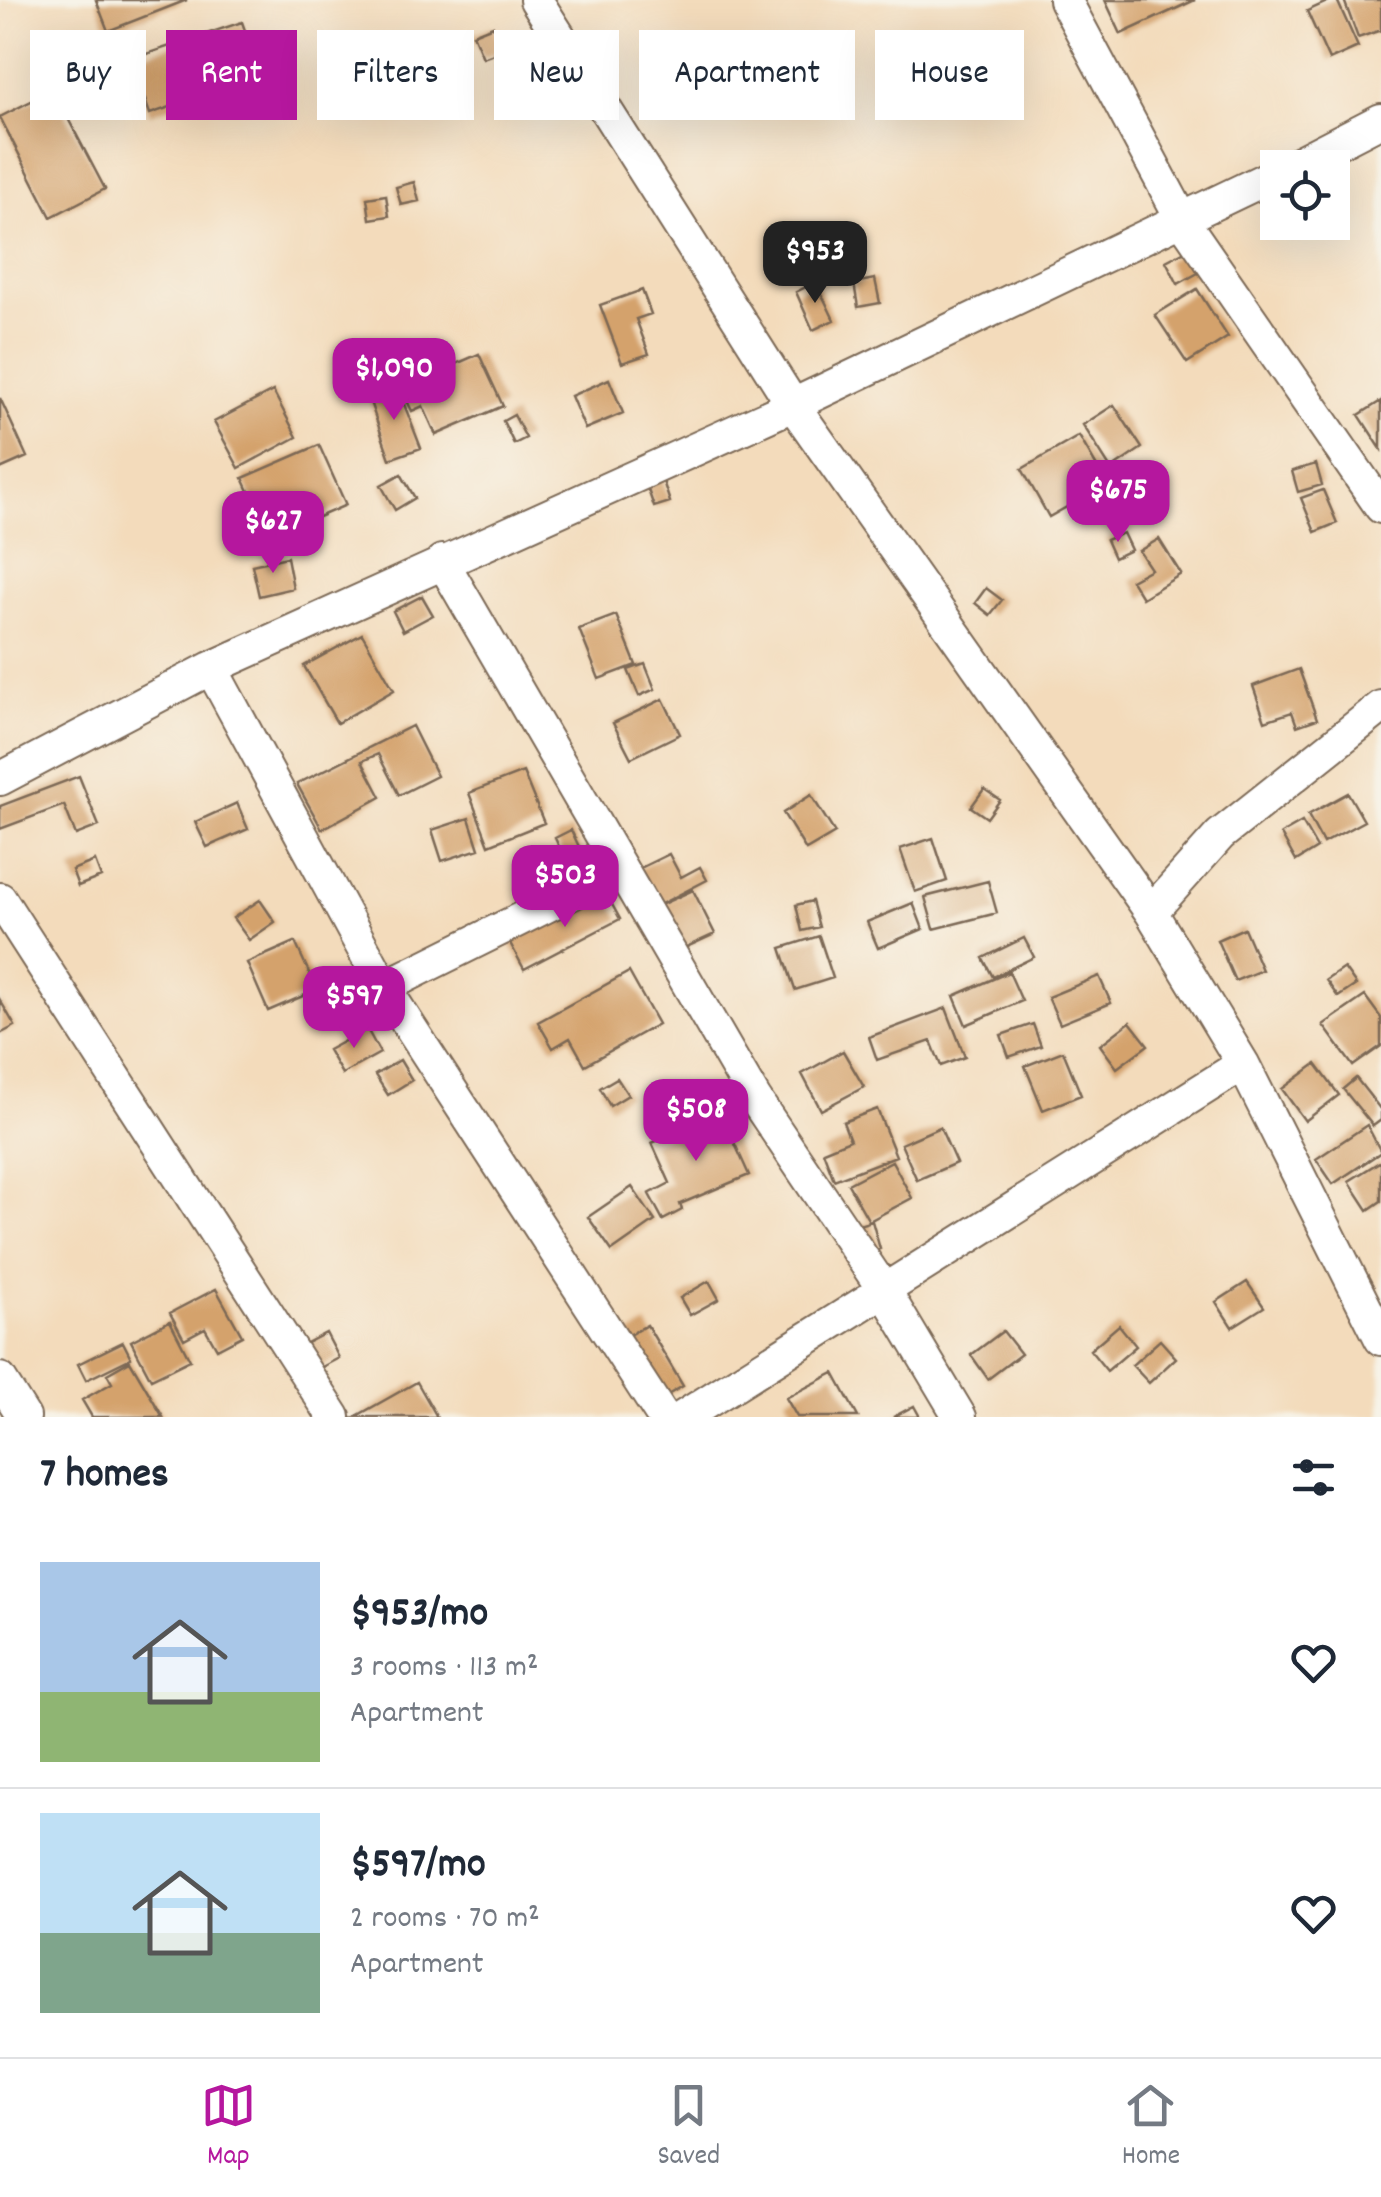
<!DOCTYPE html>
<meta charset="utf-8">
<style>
:root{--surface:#fff;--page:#f6f6f7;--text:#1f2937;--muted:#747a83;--line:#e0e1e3;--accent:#b5179e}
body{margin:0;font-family:Dekko,sans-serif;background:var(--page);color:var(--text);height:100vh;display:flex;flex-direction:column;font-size:38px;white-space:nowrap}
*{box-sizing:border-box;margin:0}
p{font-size:32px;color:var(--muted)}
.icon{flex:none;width:55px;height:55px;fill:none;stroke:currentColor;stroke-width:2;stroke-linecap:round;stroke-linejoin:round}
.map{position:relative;height:1417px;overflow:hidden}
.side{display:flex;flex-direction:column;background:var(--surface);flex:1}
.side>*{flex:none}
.top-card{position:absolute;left:30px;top:30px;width:1322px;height:90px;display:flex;gap:20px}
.controls{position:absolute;left:1260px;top:150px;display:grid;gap:20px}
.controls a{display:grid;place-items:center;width:90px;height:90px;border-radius:0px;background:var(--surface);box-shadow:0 10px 40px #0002;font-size:50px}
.price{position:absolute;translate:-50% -85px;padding:0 22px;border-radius:20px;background:var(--accent);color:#fff;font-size:32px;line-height:65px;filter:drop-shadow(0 2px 5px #0008)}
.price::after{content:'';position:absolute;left:50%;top:60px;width:30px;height:22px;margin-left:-15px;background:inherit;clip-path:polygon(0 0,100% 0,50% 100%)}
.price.selected{background:#222;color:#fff}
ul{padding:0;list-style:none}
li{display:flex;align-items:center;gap:30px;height:250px;padding:0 40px}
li+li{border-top:2px solid var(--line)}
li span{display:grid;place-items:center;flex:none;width:280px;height:200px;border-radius:0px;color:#555}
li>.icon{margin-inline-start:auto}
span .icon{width:120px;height:120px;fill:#fffc;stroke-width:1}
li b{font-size:42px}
h2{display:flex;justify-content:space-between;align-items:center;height:120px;padding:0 40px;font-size:42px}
.tag{padding:0 35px;border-radius:0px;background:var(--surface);box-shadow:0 10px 40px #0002;font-size:35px;line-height:90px}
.tag.selected{background:var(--accent);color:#fff}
.dock{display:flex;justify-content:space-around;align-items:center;height:140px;border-top:2px solid var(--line);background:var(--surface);font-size:28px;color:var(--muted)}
.dock a{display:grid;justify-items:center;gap:5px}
.dock .selected{color:var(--accent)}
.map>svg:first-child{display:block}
</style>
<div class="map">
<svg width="1381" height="1417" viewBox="0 0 1381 1417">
<rect width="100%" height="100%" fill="#f7f3e8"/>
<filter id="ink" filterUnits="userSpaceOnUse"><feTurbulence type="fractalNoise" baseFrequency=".01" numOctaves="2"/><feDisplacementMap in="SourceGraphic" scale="20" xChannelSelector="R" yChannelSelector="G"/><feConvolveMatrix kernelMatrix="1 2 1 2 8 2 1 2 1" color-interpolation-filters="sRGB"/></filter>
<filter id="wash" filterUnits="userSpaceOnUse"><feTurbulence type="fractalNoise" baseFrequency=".0048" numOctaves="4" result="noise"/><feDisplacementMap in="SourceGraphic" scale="40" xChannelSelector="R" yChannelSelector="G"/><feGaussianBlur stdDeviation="2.25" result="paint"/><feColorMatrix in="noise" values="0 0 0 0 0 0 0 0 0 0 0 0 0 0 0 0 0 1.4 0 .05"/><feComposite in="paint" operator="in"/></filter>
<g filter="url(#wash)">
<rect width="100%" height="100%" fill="#f3dbbb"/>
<g id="blocks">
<path fill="#d4a26c" d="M 96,0 L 187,0 L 108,31 Z
M 1105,0 L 1195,0 L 1121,34 Z
M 1331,0 L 1337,0 L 1358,47 L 1329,60 L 1307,11 Z
M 1344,0 L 1381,0 L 1381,30 L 1358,38 Z
M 242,22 L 261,76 L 150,114 L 131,59 Z
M 493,26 L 502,51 L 483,58 L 473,34 Z
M 53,90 L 105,189 L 51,217 L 0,117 Z
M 414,182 L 419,201 L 401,205 L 396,187 Z
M 386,195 L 389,216 L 370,219 L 367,198 Z
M 1187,250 L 1198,273 L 1178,284 L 1166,261 Z
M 875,279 L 880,303 L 858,307 L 854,283 Z
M 816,282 L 834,320 L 813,330 L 796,292 Z
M 1197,289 L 1228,337 L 1187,363 L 1155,315 Z
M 642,290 L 651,314 L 636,319 L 649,354 L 622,363 L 600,305 Z
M 479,354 L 503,406 L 436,435 L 423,406 L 412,411 L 401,388 Z
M 609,379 L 623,413 L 585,429 L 571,396 Z
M 397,386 L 421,448 L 390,459 L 368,396 Z
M 273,391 L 297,437 L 239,468 L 214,422 Z
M 0,398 L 27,457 L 0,469 Z
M 1381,401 L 1381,449 L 1359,415 Z
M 1114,405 L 1142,448 L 1111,469 L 1083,425 Z
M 514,415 L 526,438 L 514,444 L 503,421 Z
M 1079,436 L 1107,484 L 1049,517 L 1022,469 Z
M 319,445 L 346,505 L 300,525 L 290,504 L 261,517 L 243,478 Z
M 1316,464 L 1322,485 L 1298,492 L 1292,471 Z
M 401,474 L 415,498 L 395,510 L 381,485 Z
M 661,475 L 670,502 L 654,507 L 645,481 Z
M 1323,490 L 1337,523 L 1315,532 L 1301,498 Z
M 1123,533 L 1131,550 L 1114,558 L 1106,540 Z
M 1159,539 L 1181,574 L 1142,598 L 1131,580 L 1151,569 L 1139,551 Z
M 287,557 L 293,588 L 259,596 L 252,565 Z
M 986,588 L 1002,600 L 990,615 L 975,603 Z
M 422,596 L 433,615 L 403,631 L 393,611 Z
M 616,615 L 636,665 L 599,679 L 579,629 Z
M 362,634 L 394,690 L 337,723 L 304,666 Z
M 645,664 L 655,689 L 639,696 L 628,670 Z
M 1299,669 L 1317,719 L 1297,726 L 1292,712 L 1265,721 L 1253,686 Z
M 663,699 L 680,734 L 631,758 L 613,723 Z
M 412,726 L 437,776 L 399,795 L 378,754 L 362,761 L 381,797 L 322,829 L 297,784 Z
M 523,772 L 544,823 L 489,845 L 469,793 Z
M 79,776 L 99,826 L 76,835 L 64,805 L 0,829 L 0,806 Z
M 984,789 L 1000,800 L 987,818 L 971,807 Z
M 1348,793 L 1364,821 L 1323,843 L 1308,815 Z
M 811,795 L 835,833 L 806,850 L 783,813 Z
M 237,803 L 248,829 L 207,847 L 195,822 Z
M 469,818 L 479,849 L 442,861 L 432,830 Z
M 1302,822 L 1317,848 L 1296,861 L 1281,834 Z
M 571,830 L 584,857 L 567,864 L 555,838 Z
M 933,838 L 947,881 L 915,892 L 900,849 Z
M 669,854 L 681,877 L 700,867 L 707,880 L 657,906 L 638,869 Z
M 95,861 L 101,877 L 78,886 L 72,870 Z
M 988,881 L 997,913 L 934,929 L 925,897 Z
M 604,890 L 620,919 L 524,969 L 509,941 Z
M 693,890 L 715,934 L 680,950 L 658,906 Z
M 260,900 L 275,922 L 249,940 L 233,918 Z
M 812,901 L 819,927 L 802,931 L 796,905 Z
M 913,903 L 923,929 L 878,948 L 867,922 Z
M 1244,928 L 1262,970 L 1235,981 L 1217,940 Z
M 819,936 L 833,978 L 795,990 L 781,948 Z
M 1024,938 L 1034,957 L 993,977 L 983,958 Z
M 295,942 L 317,990 L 268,1011 L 247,963 Z
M 1344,968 L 1356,985 L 1338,997 L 1326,980 Z
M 629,972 L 658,1024 L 585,1065 L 570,1038 L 553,1048 L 538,1022 Z
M 1009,972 L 1022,1001 L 966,1025 L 954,996 Z
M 1099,976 L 1111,1003 L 1060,1024 L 1048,997 Z
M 1365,996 L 1381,1018 L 1381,1046 L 1353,1066 L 1323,1025 Z
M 0,1000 L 15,1026 L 0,1034 Z
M 946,1008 L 965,1057 L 941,1066 L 931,1041 L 877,1060 L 869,1037 Z
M 1130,1022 L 1148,1045 L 1117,1068 L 1100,1045 Z
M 1033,1024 L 1041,1046 L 1009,1057 L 1001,1035 Z
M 367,1029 L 380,1053 L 342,1074 L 328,1050 Z
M 843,1051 L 864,1087 L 821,1110 L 802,1074 Z
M 1063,1051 L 1081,1095 L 1043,1110 L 1025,1066 Z
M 400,1060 L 412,1080 L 388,1095 L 375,1075 Z
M 1316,1064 L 1339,1095 L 1305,1121 L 1282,1089 Z
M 617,1078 L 628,1095 L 610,1106 L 600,1088 Z
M 1356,1078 L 1381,1110 L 1381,1120 L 1373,1126 L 1343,1089 Z
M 877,1109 L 896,1156 L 834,1180 L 823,1151 L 850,1140 L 843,1122 Z
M 721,1113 L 749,1175 L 680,1204 L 682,1210 L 663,1220 L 649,1194 L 670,1183 L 652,1143 Z
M 1367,1125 L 1381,1152 L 1333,1184 L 1316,1159 Z
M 940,1127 L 956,1163 L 917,1180 L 901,1144 Z
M 892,1161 L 912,1198 L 869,1221 L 848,1184 Z
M 1381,1161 L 1381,1201 L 1368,1210 L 1349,1181 Z
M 632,1187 L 655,1221 L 612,1251 L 588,1217 Z
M 872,1221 L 880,1249 L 863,1254 L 855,1226 Z
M 709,1281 L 719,1299 L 690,1315 L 680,1298 Z
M 1247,1282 L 1264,1307 L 1232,1327 L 1216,1302 Z
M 216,1289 L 242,1336 L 217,1349 L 205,1328 L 184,1339 L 170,1313 Z
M 170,1321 L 190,1360 L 151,1379 L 131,1341 Z
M 647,1325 L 683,1386 L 657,1401 L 620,1340 Z
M 1119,1325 L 1136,1346 L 1107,1371 L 1090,1350 Z
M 1003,1331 L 1021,1354 L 988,1379 L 971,1355 Z
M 326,1333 L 339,1358 L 316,1370 L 303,1345 Z
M 1160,1340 L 1176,1358 L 1149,1383 L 1132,1365 Z
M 123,1342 L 131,1358 L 86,1380 L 78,1364 Z
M 130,1361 L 163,1417 L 92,1417 L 82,1400 L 112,1383 L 107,1374 Z
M 834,1373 L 858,1417 L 797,1417 L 786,1398 Z
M 417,1382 L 437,1417 L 355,1417 Z
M 914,1406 L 920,1417 L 893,1417 Z"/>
</g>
</g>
<g filter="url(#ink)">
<use href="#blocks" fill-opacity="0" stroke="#7b6855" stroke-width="2.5"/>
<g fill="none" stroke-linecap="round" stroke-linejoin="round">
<g stroke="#7b6855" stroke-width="36">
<path id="minor" d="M 536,0 L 793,405 L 1151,912 L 1243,1064 L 1381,1339
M 1065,0 L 1183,221 L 1381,507
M 1288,168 L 1381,120
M 442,561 L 755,1099 L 884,1290 L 960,1417
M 211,668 L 384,987 L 663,1417
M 0,779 L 211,668 L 793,405 L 1278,173
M 0,899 L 334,1417
M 1151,912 L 1220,835 L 1381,707
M 384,987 L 621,869
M 0,1379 L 24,1417
M 683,1417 L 1243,1064"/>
</g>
<use href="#minor" stroke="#fff" stroke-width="32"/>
</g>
</g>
</svg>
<div class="controls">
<a><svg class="icon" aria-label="locate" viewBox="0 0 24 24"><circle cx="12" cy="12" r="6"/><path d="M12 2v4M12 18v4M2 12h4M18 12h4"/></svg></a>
</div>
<b class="price selected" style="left:815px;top:306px">$953</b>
<b class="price" style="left:394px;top:423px">$1,090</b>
<b class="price" style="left:1118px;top:545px">$675</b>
<b class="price" style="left:273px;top:576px">$627</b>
<b class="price" style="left:565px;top:930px">$503</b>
<b class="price" style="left:354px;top:1051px">$597</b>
<b class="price" style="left:696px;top:1164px">$508</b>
<div class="top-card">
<a class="tag">Buy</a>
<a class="tag selected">Rent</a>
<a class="tag">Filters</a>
<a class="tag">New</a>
<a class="tag">Apartment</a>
<a class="tag">House</a>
</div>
</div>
<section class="side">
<h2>7 homes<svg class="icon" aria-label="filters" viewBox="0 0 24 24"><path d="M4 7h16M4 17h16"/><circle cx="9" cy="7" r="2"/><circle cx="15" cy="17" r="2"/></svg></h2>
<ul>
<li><span style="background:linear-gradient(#a9c7e8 65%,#8fb573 0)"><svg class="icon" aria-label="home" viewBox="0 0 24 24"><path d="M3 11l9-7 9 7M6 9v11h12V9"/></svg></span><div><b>$953/mo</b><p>3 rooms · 113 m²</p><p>Apartment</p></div><svg class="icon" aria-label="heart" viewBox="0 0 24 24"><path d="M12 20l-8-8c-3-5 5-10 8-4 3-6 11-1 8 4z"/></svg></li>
<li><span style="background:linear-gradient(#bfe0f5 60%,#7fa58c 0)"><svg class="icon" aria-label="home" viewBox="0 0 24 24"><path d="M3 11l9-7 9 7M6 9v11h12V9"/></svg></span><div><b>$597/mo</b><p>2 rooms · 70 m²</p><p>Apartment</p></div><svg class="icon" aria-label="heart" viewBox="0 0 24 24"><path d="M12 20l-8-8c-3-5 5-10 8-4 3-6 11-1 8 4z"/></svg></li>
</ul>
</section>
<nav class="dock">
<a class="selected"><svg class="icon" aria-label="map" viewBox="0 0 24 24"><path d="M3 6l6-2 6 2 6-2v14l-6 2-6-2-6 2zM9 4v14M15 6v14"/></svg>Map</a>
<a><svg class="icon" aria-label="saved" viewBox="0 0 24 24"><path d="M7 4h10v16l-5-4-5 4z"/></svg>Saved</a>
<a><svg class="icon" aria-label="home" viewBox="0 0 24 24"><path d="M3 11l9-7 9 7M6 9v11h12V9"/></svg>Home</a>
</nav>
